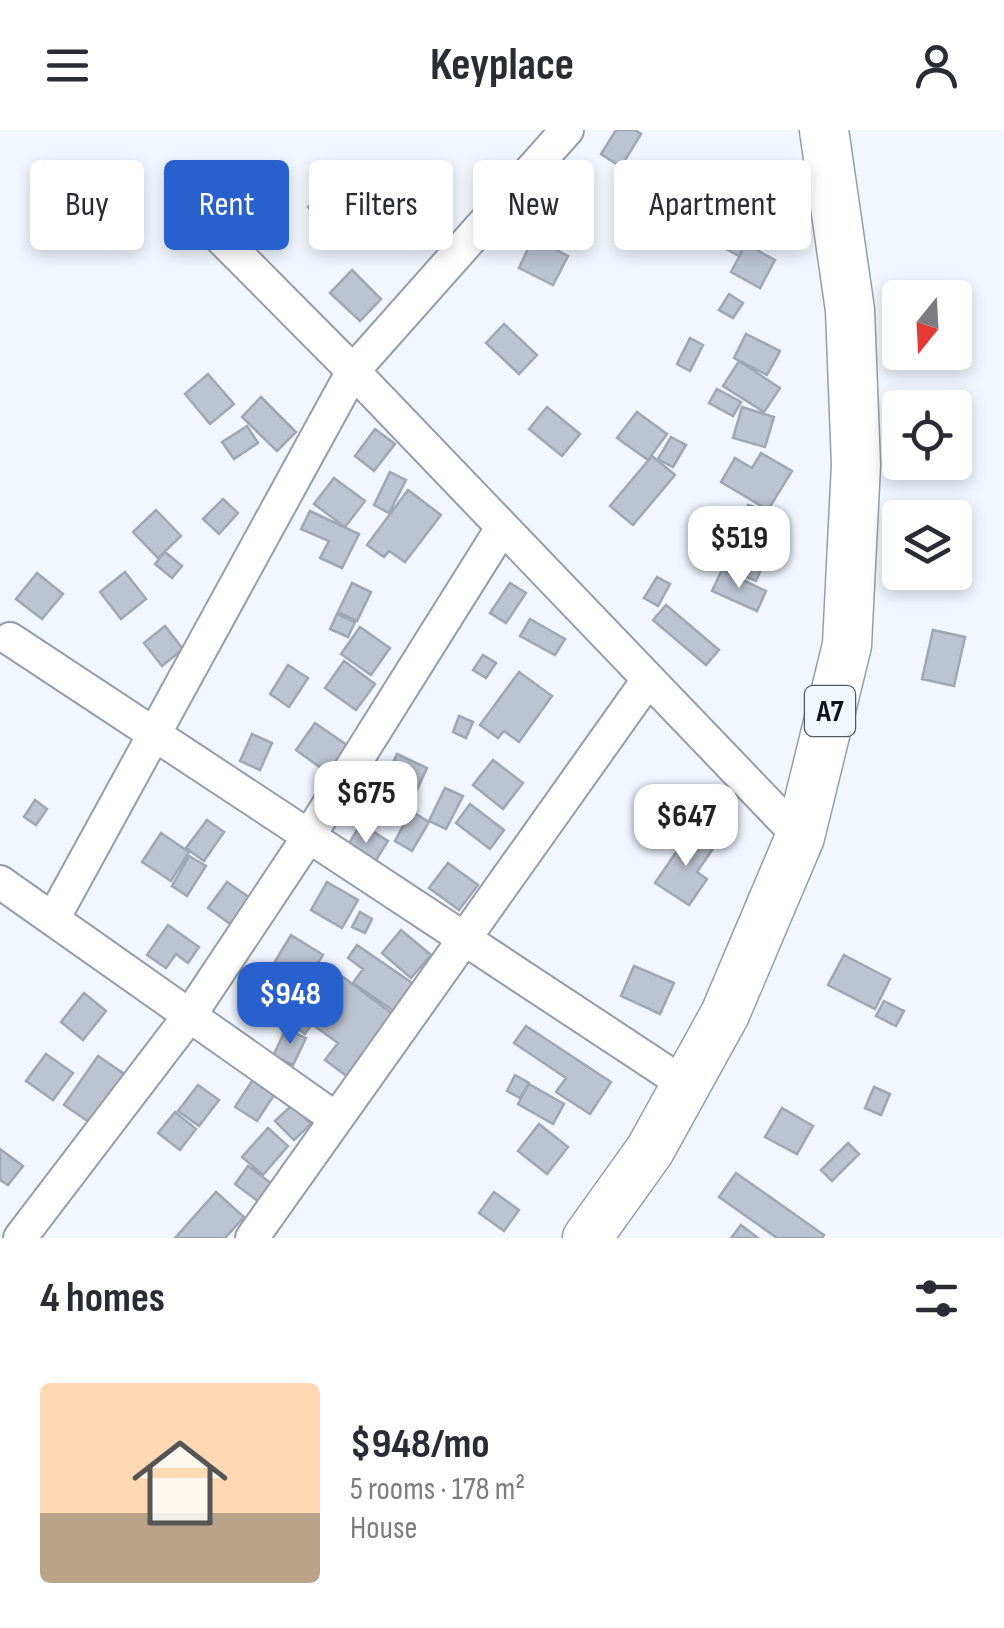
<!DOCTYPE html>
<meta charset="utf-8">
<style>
:root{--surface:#fff;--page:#f7f7f7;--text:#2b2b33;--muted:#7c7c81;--line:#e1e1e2;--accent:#2860ce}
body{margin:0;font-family:"Sofia Sans Condensed",sans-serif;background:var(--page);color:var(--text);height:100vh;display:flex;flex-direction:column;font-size:38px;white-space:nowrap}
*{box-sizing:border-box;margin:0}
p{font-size:32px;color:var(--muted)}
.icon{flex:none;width:55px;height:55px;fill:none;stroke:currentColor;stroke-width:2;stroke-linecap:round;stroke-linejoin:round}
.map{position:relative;height:1108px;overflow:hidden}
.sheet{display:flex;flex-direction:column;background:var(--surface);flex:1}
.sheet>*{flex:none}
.top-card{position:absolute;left:30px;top:30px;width:945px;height:90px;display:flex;gap:20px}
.needle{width:65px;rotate:198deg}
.fabs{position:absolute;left:882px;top:150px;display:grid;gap:20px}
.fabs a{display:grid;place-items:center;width:90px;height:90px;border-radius:10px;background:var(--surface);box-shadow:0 5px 15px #0003;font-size:50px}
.price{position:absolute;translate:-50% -85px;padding:0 22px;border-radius:20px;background:#fff;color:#222;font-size:32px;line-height:65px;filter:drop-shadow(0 2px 5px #0008)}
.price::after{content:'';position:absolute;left:50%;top:60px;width:30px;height:22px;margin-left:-15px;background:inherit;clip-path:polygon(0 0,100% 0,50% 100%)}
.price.on{background:var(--accent);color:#fff}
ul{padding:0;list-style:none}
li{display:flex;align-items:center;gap:30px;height:250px;padding:0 40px}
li+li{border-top:2px solid var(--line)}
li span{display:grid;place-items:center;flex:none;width:280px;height:200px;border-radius:10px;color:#555}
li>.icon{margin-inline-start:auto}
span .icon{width:120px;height:120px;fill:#fffc;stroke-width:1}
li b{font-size:42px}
h2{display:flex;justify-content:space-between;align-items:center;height:120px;padding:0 40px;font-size:42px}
.tag{padding:0 35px;border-radius:10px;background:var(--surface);box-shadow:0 5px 15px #0003;font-size:35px;line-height:90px}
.tag.on{background:var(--accent);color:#fff}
header{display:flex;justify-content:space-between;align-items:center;height:130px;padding:0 40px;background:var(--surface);font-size:45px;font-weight:700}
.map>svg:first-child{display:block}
</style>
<header><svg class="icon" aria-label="menu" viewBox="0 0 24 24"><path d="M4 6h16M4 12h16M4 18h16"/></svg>Keyplace<svg class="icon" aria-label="person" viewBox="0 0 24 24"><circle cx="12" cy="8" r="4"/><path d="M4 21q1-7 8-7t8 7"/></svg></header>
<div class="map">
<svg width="1004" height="1108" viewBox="0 0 1004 1108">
<rect width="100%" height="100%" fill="#f1f6ff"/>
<path fill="#bcc3d1" stroke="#9fa7b4" stroke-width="2.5" d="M 616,0 L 635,0 L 641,4 L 621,37 L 601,24 Z
M 331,59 L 341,71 L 318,89 L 308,77 Z
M 724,102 L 746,113 L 739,126 L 717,114 Z
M 533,108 L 568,126 L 553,155 L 519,138 Z
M 746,114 L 775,130 L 760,158 L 731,142 Z
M 352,140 L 381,169 L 360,191 L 330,163 Z
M 729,164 L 743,173 L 733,188 L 719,180 Z
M 504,194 L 537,225 L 519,244 L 486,213 Z
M 746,204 L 780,221 L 767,245 L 734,228 Z
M 690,208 L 703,215 L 690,241 L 677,234 Z
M 739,231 L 780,258 L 764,282 L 723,256 Z
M 208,244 L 234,274 L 210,294 L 185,264 Z
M 717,259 L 741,272 L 733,286 L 709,273 Z
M 261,267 L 296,302 L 277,321 L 242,287 Z
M 547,277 L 580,304 L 562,326 L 529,299 Z
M 742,277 L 774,287 L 765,317 L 733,308 Z
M 637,282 L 667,304 L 648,330 L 617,308 Z
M 247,296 L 258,313 L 234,329 L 222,312 Z
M 375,299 L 395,314 L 374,341 L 355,326 Z
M 671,307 L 686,315 L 673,337 L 658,329 Z
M 761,323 L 792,341 L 768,380 L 721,352 L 735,328 L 752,338 Z
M 652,326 L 675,345 L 633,395 L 610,376 Z
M 390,342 L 406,350 L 389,383 L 374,375 Z
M 334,348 L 365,371 L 345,397 L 314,374 Z
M 408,360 L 441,385 L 405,432 L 389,421 L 384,427 L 367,415 Z
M 223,369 L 238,383 L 219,404 L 203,389 Z
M 748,375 L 783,386 L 775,413 L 740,402 Z
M 156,380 L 181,406 L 158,428 L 133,402 Z
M 310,381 L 359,404 L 342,438 L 320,428 L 329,411 L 301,399 Z
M 735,402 L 771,417 L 756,451 L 720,436 Z
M 165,422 L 182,436 L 172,448 L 155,434 Z
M 722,440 L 766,461 L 757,481 L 712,461 Z
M 125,442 L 146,469 L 121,489 L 100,462 Z
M 37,443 L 63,464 L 42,489 L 16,469 Z
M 657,447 L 670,454 L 658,476 L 644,468 Z
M 352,453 L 371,462 L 357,491 L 338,482 Z
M 510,453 L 526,463 L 506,493 L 490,483 Z
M 666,475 L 719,520 L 706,535 L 653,490 Z
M 337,484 L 355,492 L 348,507 L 330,499 Z
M 530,489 L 565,509 L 555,525 L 520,506 Z
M 165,496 L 183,519 L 162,536 L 144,513 Z
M 360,497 L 390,518 L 371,545 L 341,524 Z
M 933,500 L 965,507 L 954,556 L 922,549 Z
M 483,525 L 496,533 L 486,548 L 473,540 Z
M 344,531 L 375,554 L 356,580 L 325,558 Z
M 288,535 L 308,548 L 289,577 L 270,564 Z
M 519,542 L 552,566 L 519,612 L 504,601 L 498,608 L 480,595 Z
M 459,586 L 473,592 L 466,608 L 453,602 Z
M 315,593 L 347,615 L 328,643 L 296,620 Z
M 252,604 L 272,613 L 260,640 L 240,631 Z
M 397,624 L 427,638 L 413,668 L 383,654 Z
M 493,630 L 523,653 L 503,679 L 473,655 Z
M 445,658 L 463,666 L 446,699 L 429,691 Z
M 694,665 L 721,685 L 705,707 L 677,687 Z
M 35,670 L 47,679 L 36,695 L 24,687 Z
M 470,674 L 504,700 L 490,719 L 456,693 Z
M 411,681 L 429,692 L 412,721 L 395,711 Z
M 663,681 L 686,697 L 673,716 L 650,700 Z
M 207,690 L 224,702 L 204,731 L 186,718 Z
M 361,694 L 388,711 L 371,738 L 344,721 Z
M 690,702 L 714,717 L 697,742 L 707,749 L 689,775 L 655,753 Z
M 161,703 L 189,722 L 171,751 L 142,732 Z
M 189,726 L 206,736 L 187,766 L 172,756 Z
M 448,733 L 478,755 L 459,780 L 429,758 Z
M 227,752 L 256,772 L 237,799 L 208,778 Z
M 327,752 L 358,770 L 342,798 L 311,780 Z
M 360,782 L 372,789 L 365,803 L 352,797 Z
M 168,795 L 199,817 L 188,833 L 176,824 L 166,838 L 147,825 Z
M 401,800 L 431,825 L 411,848 L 382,823 Z
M 291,805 L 323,825 L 305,853 L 274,833 Z
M 357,815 L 421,859 L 401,886 L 353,853 L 363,839 L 348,828 Z
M 844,825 L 890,849 L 875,879 L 828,855 Z
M 634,836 L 674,853 L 660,884 L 621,866 Z
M 343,847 L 394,885 L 352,950 L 325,930 L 338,913 L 313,895 L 338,863 L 334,860 Z
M 309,862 L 326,874 L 305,904 L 288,892 Z
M 84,863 L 106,881 L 83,910 L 61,892 Z
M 884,871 L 904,881 L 896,896 L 876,886 Z
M 526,896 L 611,952 L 590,984 L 556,962 L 566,948 L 514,913 Z
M 286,899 L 306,908 L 293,935 L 273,926 Z
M 46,924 L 73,943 L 53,970 L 26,951 Z
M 98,926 L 129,947 L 95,996 L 64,975 Z
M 515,945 L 529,953 L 520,968 L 507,961 Z
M 254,948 L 276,962 L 257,991 L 235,977 Z
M 529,954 L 564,974 L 553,994 L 518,974 Z
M 198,955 L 219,970 L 199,996 L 178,981 Z
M 874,957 L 890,964 L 881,985 L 865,978 Z
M 292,975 L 311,994 L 294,1010 L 275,991 Z
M 782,978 L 813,996 L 797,1024 L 765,1007 Z
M 175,982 L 196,999 L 180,1020 L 158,1003 Z
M 539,994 L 568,1017 L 547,1044 L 518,1021 Z
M 268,998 L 288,1016 L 263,1045 L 242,1027 Z
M 848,1013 L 859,1024 L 832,1051 L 821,1040 Z
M 0,1019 L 23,1036 L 8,1055 L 0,1050 Z
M 248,1036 L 272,1054 L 259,1072 L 235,1054 Z
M 736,1043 L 824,1105 L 822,1108 L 777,1108 L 719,1067 Z
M 216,1062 L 244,1087 L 225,1108 L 175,1108 Z
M 494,1062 L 519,1080 L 504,1101 L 479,1083 Z
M 741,1095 L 758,1108 L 731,1108 Z"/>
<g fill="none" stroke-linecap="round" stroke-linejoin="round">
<g stroke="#969daa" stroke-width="36">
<path id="minor" d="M 208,95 L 353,241 L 800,707
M 10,509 L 686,955
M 0,752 L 335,988
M 53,789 L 353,241 L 567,0
M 20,1108 L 190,885 L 309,706 L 502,398
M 252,1108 L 648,550"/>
</g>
<g stroke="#969daa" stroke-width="51">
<path id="highway" d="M 587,1108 L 650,1020 L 725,884 L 800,707 L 847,515 L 856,335 L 850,180 L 824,0"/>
</g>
<use href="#minor" stroke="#fff" stroke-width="32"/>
<use href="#highway" stroke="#fff" stroke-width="48"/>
</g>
<g text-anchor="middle" stroke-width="8" stroke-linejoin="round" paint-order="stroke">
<rect fill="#f1f6ff" stroke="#54575d" stroke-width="2.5" x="805" y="556" width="50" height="50" rx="8"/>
<g font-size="30" font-weight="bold" fill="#101318">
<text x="830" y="591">A7</text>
</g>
</g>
</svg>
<div class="fabs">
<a><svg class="needle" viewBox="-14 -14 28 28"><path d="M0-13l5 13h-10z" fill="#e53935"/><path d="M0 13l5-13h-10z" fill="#7c7c81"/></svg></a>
<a><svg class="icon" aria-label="locate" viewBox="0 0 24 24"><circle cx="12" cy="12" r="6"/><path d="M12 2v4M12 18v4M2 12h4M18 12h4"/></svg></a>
<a><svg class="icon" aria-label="layers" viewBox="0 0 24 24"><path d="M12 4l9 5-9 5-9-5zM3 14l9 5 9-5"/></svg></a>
</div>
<b class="price" style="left:739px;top:461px">$519</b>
<b class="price" style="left:366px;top:716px">$675</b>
<b class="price" style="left:686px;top:739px">$647</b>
<b class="price on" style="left:290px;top:917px">$948</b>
<div class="top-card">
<a class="tag">Buy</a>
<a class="tag on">Rent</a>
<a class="tag">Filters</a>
<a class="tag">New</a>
<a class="tag">Apartment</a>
</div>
</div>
<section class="sheet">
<h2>4 homes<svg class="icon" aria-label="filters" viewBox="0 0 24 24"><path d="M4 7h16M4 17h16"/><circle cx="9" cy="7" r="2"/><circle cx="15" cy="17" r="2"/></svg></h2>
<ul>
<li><span style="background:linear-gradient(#ffd9b3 65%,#b9a48a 0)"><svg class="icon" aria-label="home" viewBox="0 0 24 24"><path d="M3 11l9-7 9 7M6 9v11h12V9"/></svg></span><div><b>$948/mo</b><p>5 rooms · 178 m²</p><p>House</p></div></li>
</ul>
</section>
